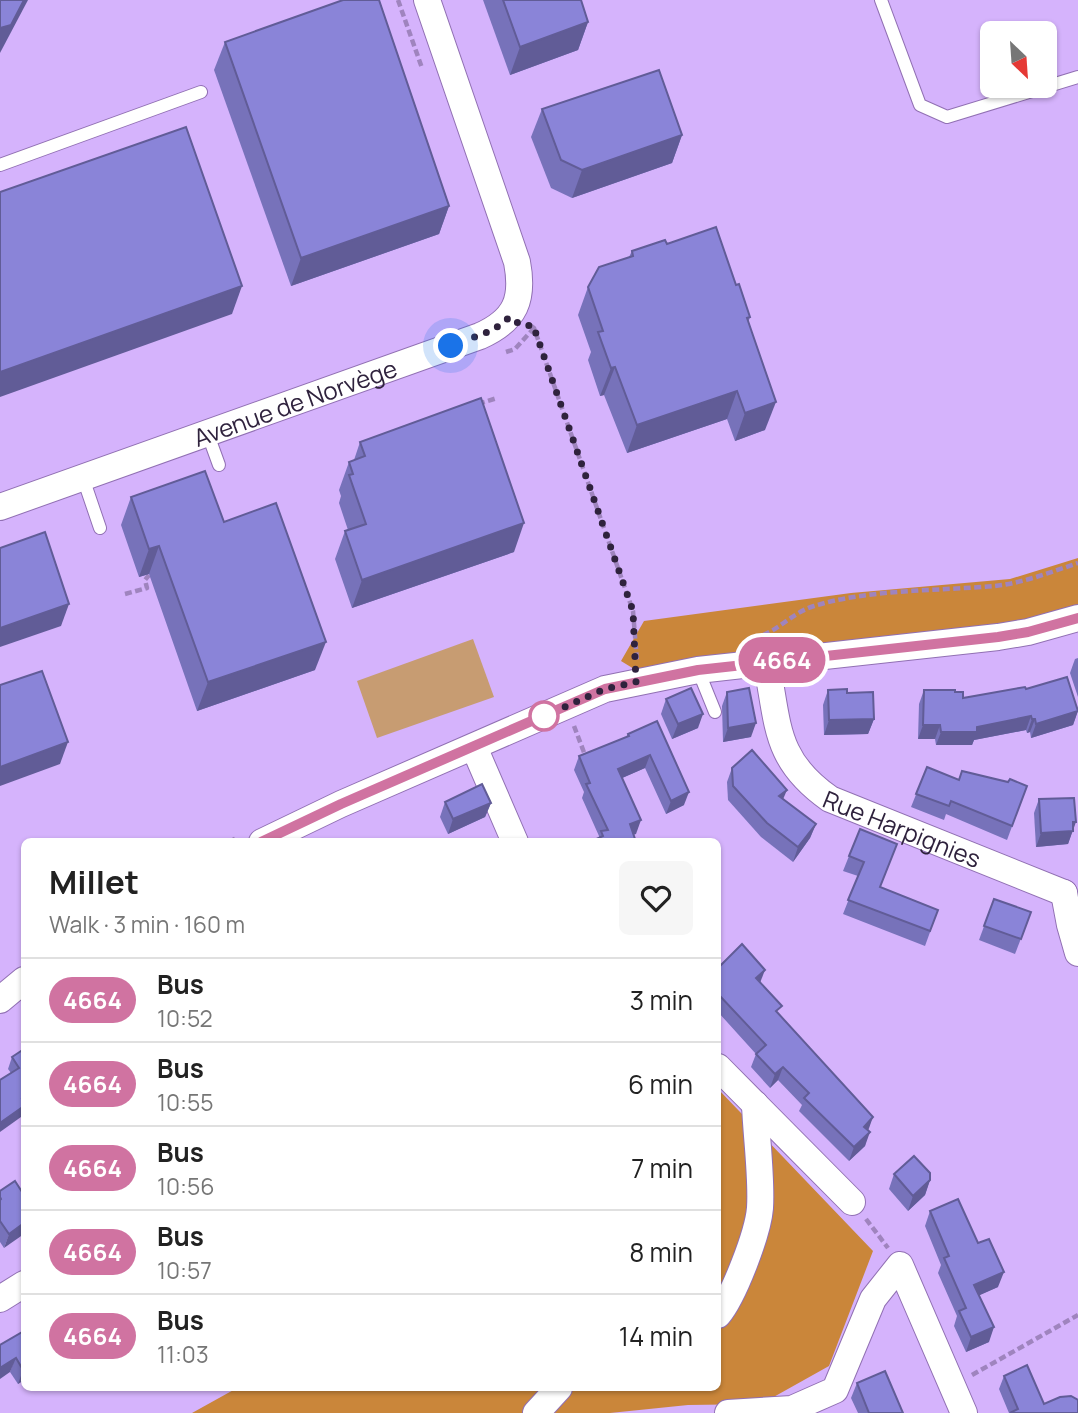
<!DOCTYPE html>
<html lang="en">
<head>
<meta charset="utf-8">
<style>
	body { margin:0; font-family:Manrope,sans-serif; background:#f6f6f6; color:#222; height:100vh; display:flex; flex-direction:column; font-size:26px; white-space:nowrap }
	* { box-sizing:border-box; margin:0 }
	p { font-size:23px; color:#767676 }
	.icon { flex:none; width:38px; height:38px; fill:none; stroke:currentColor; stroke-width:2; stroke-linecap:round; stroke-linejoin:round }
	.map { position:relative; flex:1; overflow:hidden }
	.sheet { position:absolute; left:21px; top:838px; width:700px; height:553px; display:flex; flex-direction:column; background:#fff; border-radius:10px; box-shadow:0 2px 5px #0004 }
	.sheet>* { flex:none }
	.badge { padding:0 14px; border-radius:23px; font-size:24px; line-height:46px }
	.needle { width:46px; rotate:155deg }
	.fabs { position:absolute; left:980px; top:21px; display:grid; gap:14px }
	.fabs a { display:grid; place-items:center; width:77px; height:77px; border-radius:10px; background:#fff; box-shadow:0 2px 5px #0004; font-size:35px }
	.you { position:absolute; width:35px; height:35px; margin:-18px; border:5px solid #fff; border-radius:50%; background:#1a73e8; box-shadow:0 0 0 10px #1a73e833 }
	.map>.badge { position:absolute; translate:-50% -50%; box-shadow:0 0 0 4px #fff }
	.round { display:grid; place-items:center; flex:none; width:74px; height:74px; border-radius:10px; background:#f6f6f6 }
	.head { display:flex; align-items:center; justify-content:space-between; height:119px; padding:0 28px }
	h1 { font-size:33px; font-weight:700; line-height:52px }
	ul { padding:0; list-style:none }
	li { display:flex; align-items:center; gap:21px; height:84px; padding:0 28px; border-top:2px solid #e0e0e0 }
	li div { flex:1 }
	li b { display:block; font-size:26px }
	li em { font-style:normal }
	li .badge { min-width:77px; font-weight:700; text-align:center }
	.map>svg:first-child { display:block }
	.green { fill:#c79c72 }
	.forest { fill:#ca863a }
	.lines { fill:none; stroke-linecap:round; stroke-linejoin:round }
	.service-casing { stroke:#9170b3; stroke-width:14 }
	.minor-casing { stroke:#9170b3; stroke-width:28 }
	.path { stroke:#9f84be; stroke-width:4.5; stroke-dasharray:7 3.5; stroke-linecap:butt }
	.service { stroke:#fff; stroke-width:12 }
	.minor { stroke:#fff; stroke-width:26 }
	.wall { fill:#7772ba }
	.shaded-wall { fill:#615c97 }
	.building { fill:#8a84d8; stroke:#615c97; stroke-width:2 }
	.line-casing { stroke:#fff; stroke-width:16 }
	.line { stroke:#d073a1; stroke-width:10 }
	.walk { stroke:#2f223d; stroke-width:7; stroke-dasharray:0 12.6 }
	.stop-dot { fill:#fff; stroke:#d073a1; stroke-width:3.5 }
	.labels { text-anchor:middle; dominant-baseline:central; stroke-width:5; stroke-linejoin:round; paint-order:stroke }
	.street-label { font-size:24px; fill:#2f223d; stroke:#ecdffc }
</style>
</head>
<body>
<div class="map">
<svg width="1078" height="1413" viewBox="0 0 1078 1413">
	<rect width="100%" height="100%" fill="#d5b3fc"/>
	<polygon class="green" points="473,639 494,697 377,738 357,681"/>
	<g class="forest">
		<polygon points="1078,558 1078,610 1053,619 639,672 621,661 644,621 851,593 1010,579"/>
		<polygon points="718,1089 873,1251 829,1366 761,1404 688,1405 610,1413 192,1413 237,1388 718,1388"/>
	</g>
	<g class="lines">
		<g class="service-casing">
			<g id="service">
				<polyline points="881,0 920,105 947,117 1078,77"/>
				<polyline points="0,165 201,92"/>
				<polyline points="207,432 219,465"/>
				<polyline points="83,478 100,528"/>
				<polyline points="698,670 715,712"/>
			</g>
		</g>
		<g class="minor-casing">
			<g id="minor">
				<path id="s1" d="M0 507 480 336C516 320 524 299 517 262L427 0"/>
				<path id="s2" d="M766 661C779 724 773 759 830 799L1064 893"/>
				<polyline points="474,747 515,842"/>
				<polyline points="262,842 341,804 605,689 698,670 998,637 1028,632 1078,618"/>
				<polyline points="1064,893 1070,925 1078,953"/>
				<polyline points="0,1000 24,980"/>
				<polyline points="718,1067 852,1202"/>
				<polyline points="0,1299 24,1284"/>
				<path d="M718 1315C734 1296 758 1233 760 1208 762 1177 756 1135 755 1104"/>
				<polyline points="536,1413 559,1388"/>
				<polyline points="728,1413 792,1409 835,1390 873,1299 900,1265 964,1413"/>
			</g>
		</g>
		<g class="path">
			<polyline points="398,0 422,68"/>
			<polyline points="530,325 534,328 633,611 637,661"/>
			<polyline points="506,352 515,349 534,328"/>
			<polyline points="478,404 497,398"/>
			<polyline points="125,594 147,588 145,580 149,575"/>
			<path d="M763 635C781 628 794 612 814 606 869 589 937 591 995 586 1023 583 1051 572 1078 563"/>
			<polyline points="574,726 585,755"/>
			<polyline points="229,842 238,837"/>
			<polyline points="866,1219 888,1248"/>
			<polyline points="972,1375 1078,1315"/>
		</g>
		<use href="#service" class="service"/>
		<use href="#minor" class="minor"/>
	</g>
	<g class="wall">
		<polygon points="483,0 581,0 588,22 578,50 510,75"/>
		<polygon points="225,42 449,206 439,234 291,286 214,70"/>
		<polygon points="542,109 682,135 672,163 572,198 551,188 531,137"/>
		<polygon points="667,244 736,285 750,317 748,323 765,430 735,441 727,419 627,453 604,395 600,396 588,360 591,352 578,315 588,287 629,257 632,251"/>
		<polygon points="360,442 514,552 352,608 335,559 345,531 348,530 339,503 341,496 339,490 349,462 354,460"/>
		<polygon points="131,497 224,522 315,670 197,711 149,574 139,577 121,525"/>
		<polygon points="1078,658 1078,697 1070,673 1075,659"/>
		<polygon points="1026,689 1078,710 1073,725 1031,738 1030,732 1027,733 1026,730 974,740 972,745 936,745 935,739 918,739 919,704 924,690 955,692 963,698"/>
		<polygon points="828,690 847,693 874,719 868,734 824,735 823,705"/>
		<polygon points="727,692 751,737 723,742 722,706"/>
		<polygon points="666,699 698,728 672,739 661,714"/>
		<polygon points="657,721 684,805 666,814 645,768 622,778 636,834 599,838 599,836 582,798 584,792 574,770 579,756 626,737 628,734"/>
		<polygon points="927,767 959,780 1027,786 1007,840 946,814 944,820 911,807"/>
		<polygon points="732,768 783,799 816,824 810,838 793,862 761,837 728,800 727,782"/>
		<polygon points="1039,799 1073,829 1068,844 1036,847 1034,813"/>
		<polygon points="445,802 491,803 485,817 448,834 440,817"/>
		<polygon points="897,844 880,887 938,910 925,946 843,914 858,876 843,871 849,856"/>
		<polygon points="994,899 1031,912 1015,954 979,940"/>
		<polygon points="718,965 760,983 779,1015 868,1131 865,1146 849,1161 799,1111 802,1105 778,1080 770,1088 751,1067 756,1054 718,1012"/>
		<polygon points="24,1049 21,1117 11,1073 8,1069 12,1057"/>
		<polygon points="894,1174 930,1180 925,1195 908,1211 889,1189"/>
		<polygon points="0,1191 24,1195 4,1248 0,1242"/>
		<polygon points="930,1211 998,1287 979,1295 989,1342 966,1352 954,1326 957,1316 938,1273 941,1265 925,1226"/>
		<polygon points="24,1331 24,1380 18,1384 10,1372"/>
		<polygon points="1004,1376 1044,1404 1078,1413 1009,1413 999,1389"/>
		<polygon points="857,1383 903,1413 858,1413 851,1398"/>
	</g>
	<g class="shaded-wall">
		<polygon points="24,0 28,0 0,53 0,28"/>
		<polygon points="588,22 578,50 510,75 520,47"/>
		<polygon points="682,135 672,163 572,198 582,170"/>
		<polygon points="449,206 439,234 291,286 301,258"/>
		<polygon points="242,286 232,314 0,397 0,372"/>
		<polygon points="615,367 604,395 600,396 611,368"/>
		<polygon points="737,391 727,419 627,453 637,425"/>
		<polygon points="776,402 765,430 735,441 745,413"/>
		<polygon points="524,523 514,552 352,608 362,580"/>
		<polygon points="159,546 149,574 139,577 149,549"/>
		<polygon points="69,604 61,626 0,647 0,628"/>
		<polygon points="326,642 315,670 197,711 208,682"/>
		<polygon points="1078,711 1073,725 1031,738 1036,724"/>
		<polygon points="703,714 698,728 672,739 678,724"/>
		<polygon points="1031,716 1026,730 974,740 972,745 936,745 941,732 977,727"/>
		<polygon points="874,719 868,734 824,735 829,720"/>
		<polygon points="1032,719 1035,719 1030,732 1027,733"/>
		<polygon points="756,723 751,737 723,742 728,728"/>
		<polygon points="923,725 940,725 935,739 918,739"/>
		<polygon points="68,742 60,764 0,786 0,767"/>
		<polygon points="650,755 645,768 613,782 618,769"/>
		<polygon points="787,790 781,804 779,796"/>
		<polygon points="689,792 684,805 666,814 671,801"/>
		<polygon points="491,803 485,817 448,834 453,819"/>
		<polygon points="641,820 636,834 625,837 630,824"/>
		<polygon points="1073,822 1076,822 1068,844 1036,847 1041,833"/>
		<polygon points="816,824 810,838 793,862 798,847"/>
		<polygon points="765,970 760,983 756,978"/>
		<polygon points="783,1067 778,1080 770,1088 775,1074"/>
		<polygon points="24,1098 24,1108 21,1117 0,1132 0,1123"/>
		<polygon points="873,1117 868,1131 864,1127"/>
		<polygon points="870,1132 865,1146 849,1161 854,1147"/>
		<polygon points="930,1180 925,1195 908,1211 913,1196"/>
		<polygon points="24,1223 24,1234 4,1248 9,1234"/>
		<polygon points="1004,1272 998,1287 969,1300 974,1285"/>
		<polygon points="994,1327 989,1342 966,1352 971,1337"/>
		<polygon points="16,1358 10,1372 0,1379 0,1368"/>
		<polygon points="24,1369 24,1380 18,1384 23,1370"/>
	</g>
	<g class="building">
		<polygon points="0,0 24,0 11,25 0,28"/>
		<polygon points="343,0 379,0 449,206 301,258 225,42"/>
		<polygon points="503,0 581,0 588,22 520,47"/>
		<polygon points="659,70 682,135 582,170 561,160 542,109"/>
		<polygon points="186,127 242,286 0,372 0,192"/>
		<polygon points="716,227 736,285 739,284 750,317 747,318 776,402 745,413 737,391 637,425 615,367 611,368 598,332 603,331 588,287 599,267 633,256 632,251 665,240 667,244"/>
		<polygon points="481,398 524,523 362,580 345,531 366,524 349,475 353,474 349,462 365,456 360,442"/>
		<polygon points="205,471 224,522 276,503 326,642 208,682 159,546 149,549 131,497"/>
		<polygon points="45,532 69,604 0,628 0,548"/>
		<polygon points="42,671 68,742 0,767 0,685"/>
		<polygon points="1067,677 1078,711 1036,724 1035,719 1032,719 1031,716 977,727 977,732 941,732 940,725 923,725 924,690 955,690 955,692 963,692 963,698 1025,687 1026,689"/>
		<polygon points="691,688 703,714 678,724 666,699"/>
		<polygon points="749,688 756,723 728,728 727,692"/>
		<polygon points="847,689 847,693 873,692 874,719 829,720 828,690"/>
		<polygon points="657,721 689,792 671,801 650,755 618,769 641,820 630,824 636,842 590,842 603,836 601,831 608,830 586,784 590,783 579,756 629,736 628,734"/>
		<polygon points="752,750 787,790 779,796 816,824 798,847 767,823 733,786 732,768"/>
		<polygon points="927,767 959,780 962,771 1008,782 1010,779 1027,786 1012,826 951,801 949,806 916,794"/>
		<polygon points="482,784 491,803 453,819 445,802"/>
		<polygon points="1074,798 1076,822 1073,822 1073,831 1041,833 1039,799"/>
		<polygon points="860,829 897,844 880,887 938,910 930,931 848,900 864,862 849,856"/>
		<polygon points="994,899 1031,912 1021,939 984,926"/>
		<polygon points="742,944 765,970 756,978 782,1006 776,1011 873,1117 864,1127 870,1132 854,1147 804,1098 809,1093 783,1067 775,1074 756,1054 766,1045 719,995 718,996 718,965 719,967"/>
		<polygon points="24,1049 24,1098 22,1099 24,1103 24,1106 0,1123 0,1080 19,1068 12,1057"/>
		<polygon points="914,1156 930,1173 930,1180 913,1196 894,1174"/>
		<polygon points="15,1181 24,1195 24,1223 9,1234 0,1221 0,1200 1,1199 0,1197 0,1191"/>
		<polygon points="958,1199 978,1243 989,1239 1004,1272 974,1285 994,1327 971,1337 959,1311 966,1308 944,1258 949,1256 930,1211"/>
		<polygon points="24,1331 24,1369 23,1370 16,1358 0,1368 0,1345"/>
		<polygon points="1027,1365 1044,1404 1060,1397 1071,1396 1078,1400 1078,1413 1010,1413 1018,1409 1004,1376"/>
		<polygon points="885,1371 903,1413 869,1413 857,1383"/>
	</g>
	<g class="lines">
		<g class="line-casing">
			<polyline id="line" points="261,842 341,804 605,689 698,670 998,637 1028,632 1078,618"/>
		</g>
		<use href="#line" class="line"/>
		<polyline class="walk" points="451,346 493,330 510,317 522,326 533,325 633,611 636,682 605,689 544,716"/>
	</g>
	<circle class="stop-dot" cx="544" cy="716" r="14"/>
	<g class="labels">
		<g class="street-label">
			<text stroke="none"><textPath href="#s1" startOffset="313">Avenue de Norvège</textPath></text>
			<text stroke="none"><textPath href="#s2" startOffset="236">Rue Harpignies</textPath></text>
		</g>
	</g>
</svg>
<div class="fabs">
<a><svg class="needle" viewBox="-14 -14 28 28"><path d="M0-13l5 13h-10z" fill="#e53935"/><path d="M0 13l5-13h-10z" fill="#767676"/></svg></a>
</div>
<div class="you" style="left:451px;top:346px"></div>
<b class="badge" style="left:782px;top:660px;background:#d073a1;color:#fff">4664</b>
<section class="sheet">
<div class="head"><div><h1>Millet</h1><p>Walk · 3 min · 160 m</p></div><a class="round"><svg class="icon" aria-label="heart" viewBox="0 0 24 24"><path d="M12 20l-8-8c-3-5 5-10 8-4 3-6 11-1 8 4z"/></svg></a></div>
<ul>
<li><span class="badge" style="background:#d073a1;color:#fff">4664</span><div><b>Bus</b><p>10:52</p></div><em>3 min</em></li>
<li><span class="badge" style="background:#d073a1;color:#fff">4664</span><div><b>Bus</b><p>10:55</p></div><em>6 min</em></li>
<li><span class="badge" style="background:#d073a1;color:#fff">4664</span><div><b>Bus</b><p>10:56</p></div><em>7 min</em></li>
<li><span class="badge" style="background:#d073a1;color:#fff">4664</span><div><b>Bus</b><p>10:57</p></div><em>8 min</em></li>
<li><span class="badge" style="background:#d073a1;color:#fff">4664</span><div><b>Bus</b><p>11:03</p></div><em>14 min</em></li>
</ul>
</section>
</div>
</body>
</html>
